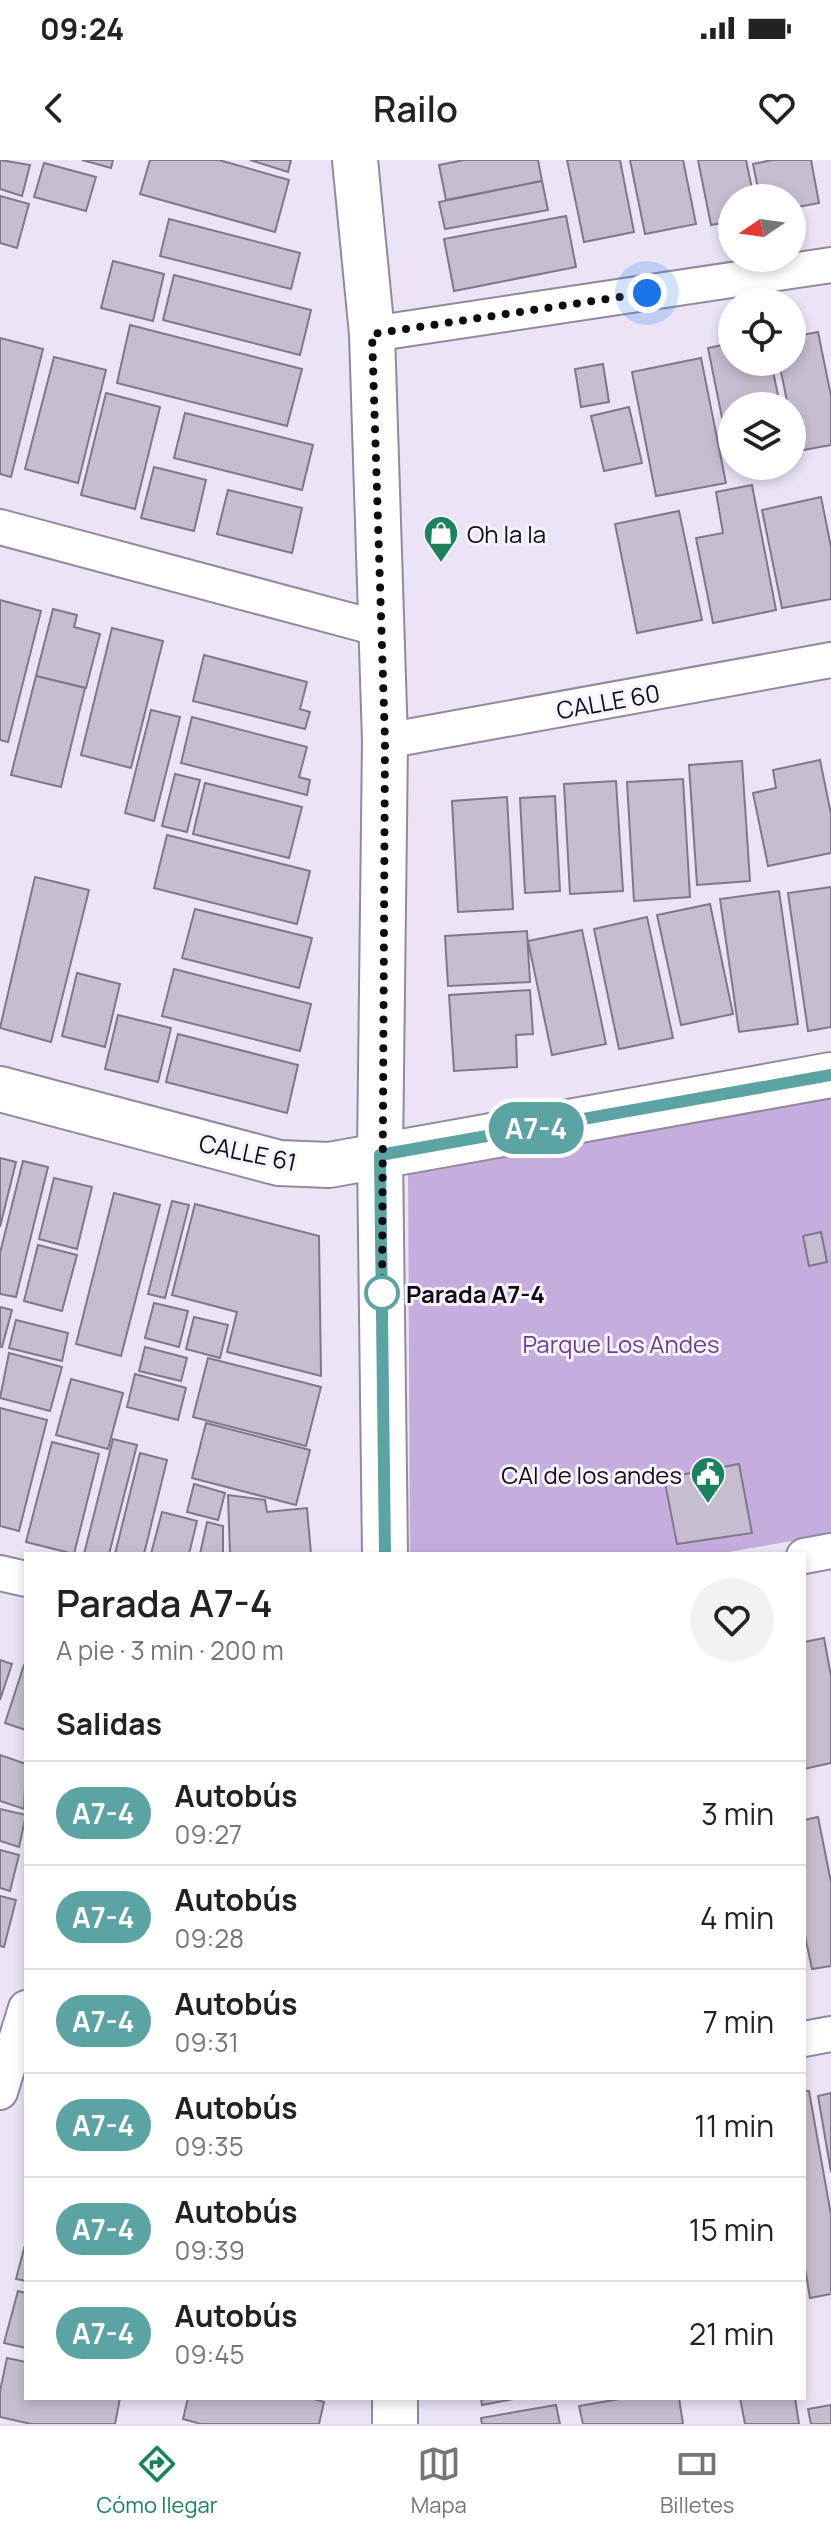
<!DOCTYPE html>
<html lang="es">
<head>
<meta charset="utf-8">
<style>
	body { margin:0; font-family:Manrope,sans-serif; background:#f2f2f2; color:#222; height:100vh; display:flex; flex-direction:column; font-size:30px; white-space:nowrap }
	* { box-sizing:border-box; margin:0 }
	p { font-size:26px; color:#767676 }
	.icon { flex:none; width:44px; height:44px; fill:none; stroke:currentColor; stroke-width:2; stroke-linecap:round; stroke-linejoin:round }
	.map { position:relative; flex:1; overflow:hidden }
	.side { position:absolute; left:24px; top:1392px; width:782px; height:848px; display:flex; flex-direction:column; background:#fff; border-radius:0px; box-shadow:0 4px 12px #0003 }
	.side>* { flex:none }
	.badge { padding:0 16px; border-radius:26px; font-size:28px; line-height:52px }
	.needle { width:52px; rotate:257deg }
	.fabs { position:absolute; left:718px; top:24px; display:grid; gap:16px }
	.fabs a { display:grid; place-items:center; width:88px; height:88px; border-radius:50%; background:#fff; box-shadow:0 4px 12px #0003; font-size:40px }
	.you { position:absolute; width:40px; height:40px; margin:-20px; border:6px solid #fff; border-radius:50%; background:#1a73e8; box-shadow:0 0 0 12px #1a73e833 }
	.map>.badge { position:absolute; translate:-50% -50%; box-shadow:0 0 0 4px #fff }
	h2 { padding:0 32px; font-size:30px; line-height:72px }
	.round { display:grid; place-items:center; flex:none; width:84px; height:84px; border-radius:42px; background:#f2f2f2 }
	.head { display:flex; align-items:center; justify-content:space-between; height:136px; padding:0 32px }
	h1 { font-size:38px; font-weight:600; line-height:60px }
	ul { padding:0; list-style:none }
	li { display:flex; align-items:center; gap:24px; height:104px; padding:0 32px; border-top:2px solid #e0e0e0 }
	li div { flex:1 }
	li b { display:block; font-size:30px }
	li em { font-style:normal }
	li .badge { min-width:88px; font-weight:700; text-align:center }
	.status { display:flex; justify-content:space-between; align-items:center; height:56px; padding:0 40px; background:#fff; direction:ltr }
	.status svg { height:22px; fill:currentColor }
	header { display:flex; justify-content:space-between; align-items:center; height:104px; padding:0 32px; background:#fff; font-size:36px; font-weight:600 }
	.dock { display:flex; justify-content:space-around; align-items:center; height:112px; border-top:2px solid #e0e0e0; background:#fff; font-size:22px; color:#767676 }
	.dock a { display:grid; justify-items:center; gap:4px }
	.dock .active { color:#1a825d }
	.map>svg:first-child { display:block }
	.green { fill:#c5adde }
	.building { fill:#c6bdd0; stroke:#807789; stroke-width:2 }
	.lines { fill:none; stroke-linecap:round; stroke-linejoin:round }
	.street-casing { stroke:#92899b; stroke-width:38 }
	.secondary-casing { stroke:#92899b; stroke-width:48 }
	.street { stroke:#fff; stroke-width:34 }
	.secondary { stroke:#fff; stroke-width:44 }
	.line-casing { stroke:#fff; stroke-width:18 }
	.line { stroke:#5ba4a3; stroke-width:12 }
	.walk { stroke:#0e0b12; stroke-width:8; stroke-dasharray:0 14.4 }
	.stop-dot { fill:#fff; stroke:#5ba4a3; stroke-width:4 }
	.labels { text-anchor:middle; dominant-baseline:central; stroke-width:6; stroke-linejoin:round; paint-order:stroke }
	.poi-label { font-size:24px; fill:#0e0b12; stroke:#f7f2fe; text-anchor:start }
	.street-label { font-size:24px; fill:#0e0b12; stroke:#f7f2fe }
	.stop-label { font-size:24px; font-weight:bold; fill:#0e0b12; stroke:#f7f2fe; text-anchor:start }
	.park-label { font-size:24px; fill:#683f8b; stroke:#f7f2fe }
</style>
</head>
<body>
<div class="status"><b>09:24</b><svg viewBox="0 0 49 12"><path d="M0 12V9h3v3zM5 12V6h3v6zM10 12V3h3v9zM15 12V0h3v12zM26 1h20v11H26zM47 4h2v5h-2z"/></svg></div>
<header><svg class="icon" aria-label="back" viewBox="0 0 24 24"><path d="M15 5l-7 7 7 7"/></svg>Railo<svg class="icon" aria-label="heart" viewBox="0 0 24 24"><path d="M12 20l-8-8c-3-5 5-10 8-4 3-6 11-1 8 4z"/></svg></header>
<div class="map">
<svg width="831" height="2264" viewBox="0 0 831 2264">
	<rect width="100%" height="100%" fill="#ece3f7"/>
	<polygon class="green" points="831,930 831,1374 718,1394 410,1394 408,1007"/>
	<g class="building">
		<polygon points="0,0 30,5 22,36 0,29"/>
		<polygon points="82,0 113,0 111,8"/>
		<polygon points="150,0 219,0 289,20 275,72 140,34"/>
		<polygon points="250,0 291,0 288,12"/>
		<polygon points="464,0 538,0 542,21 446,40 439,5"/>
		<polygon points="567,0 620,0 634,72 584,82"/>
		<polygon points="630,0 683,0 696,64 645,74"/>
		<polygon points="698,0 746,0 754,38 732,38 732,61 711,65"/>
		<polygon points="772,0 811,0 819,43 792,48 792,38 760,38 753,4"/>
		<polygon points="44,3 96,17 86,51 34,37"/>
		<polygon points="542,21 548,50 445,69 439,42"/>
		<polygon points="0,36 29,44 17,88 0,83"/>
		<polygon points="566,56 576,107 454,131 444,79"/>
		<polygon points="169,59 300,93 291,129 160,96"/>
		<polygon points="113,101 164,114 153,161 101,148"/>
		<polygon points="174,115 311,150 300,195 163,160"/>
		<polygon points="130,165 302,209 287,266 117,223"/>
		<polygon points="818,172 831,236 831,285 798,291 792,246 788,246 779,202 792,202 792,177"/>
		<polygon points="0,178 43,189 11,317 0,314"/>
		<polygon points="732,183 732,202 771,202 778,235 768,237 770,246 732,246 730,298 708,188"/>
		<polygon points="54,197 106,210 78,323 25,309"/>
		<polygon points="701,198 726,323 656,336 632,212"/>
		<polygon points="603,204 609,242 581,247 575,209"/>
		<polygon points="106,233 160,247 135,349 81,335"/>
		<polygon points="629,247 642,303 604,311 591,256"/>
		<polygon points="185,253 313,285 302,330 174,298"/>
		<polygon points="154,307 206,320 194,371 141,358"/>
		<polygon points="752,325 776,450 713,463 696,378 723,373 716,332"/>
		<polygon points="228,330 302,348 292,393 217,374"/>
		<polygon points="821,337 831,387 831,439 782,448 762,350"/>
		<polygon points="679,351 702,460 637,473 615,364"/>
		<polygon points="0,440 41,451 8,582 0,580"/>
		<polygon points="53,449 77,455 74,467 100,474 86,528 36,516"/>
		<polygon points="112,468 163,481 131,608 81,595"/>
		<polygon points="204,495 307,522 300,549 310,552 305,569 193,541"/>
		<polygon points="36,516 85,528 61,627 11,615"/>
		<polygon points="151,550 180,557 154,661 125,653"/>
		<polygon points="192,557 307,587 299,617 310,620 307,635 181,603"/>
		<polygon points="820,600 831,654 831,693 768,706 753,633 776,628 773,610"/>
		<polygon points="742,601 750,721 697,725 689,605"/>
		<polygon points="175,614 200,620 187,672 162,666"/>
		<polygon points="683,619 690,737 634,741 627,622"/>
		<polygon points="616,621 623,731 570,734 564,624"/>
		<polygon points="205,623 302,647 289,698 193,674"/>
		<polygon points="555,636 560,731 525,733 520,638"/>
		<polygon points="507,637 513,749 458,752 452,641"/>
		<polygon points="167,675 310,711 297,764 154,728"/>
		<polygon points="35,717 89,730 51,882 0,868"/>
		<polygon points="831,727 831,867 808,871 788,733"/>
		<polygon points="779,731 798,864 739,872 720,739"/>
		<polygon points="710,744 733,854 681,865 657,755"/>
		<polygon points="195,749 312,778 299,828 182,798"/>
		<polygon points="647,757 673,878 619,889 594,769"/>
		<polygon points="582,770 606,884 552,895 528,781"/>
		<polygon points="527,771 530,822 448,826 445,776"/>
		<polygon points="174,809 311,844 300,891 162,856"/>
		<polygon points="77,813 120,824 105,887 62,876"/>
		<polygon points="530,830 533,874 516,875 517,907 454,911 449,835"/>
		<polygon points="118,855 171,868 158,922 105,909"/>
		<polygon points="178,874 298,905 287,953 166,922"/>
		<polygon points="0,998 16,1002 0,1067"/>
		<polygon points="23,1001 48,1007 16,1137 0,1134 0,1093"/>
		<polygon points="54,1018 92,1027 77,1089 39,1079"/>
		<polygon points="114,1033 160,1045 121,1196 76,1184"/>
		<polygon points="172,1041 189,1045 165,1138 148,1134"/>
		<polygon points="195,1044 319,1076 321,1216 227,1192 237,1152 172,1135"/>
		<polygon points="821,1072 827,1102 809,1106 803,1076"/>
		<polygon points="38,1085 77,1095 62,1151 24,1141"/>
		<polygon points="154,1143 188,1151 179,1187 145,1178"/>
		<polygon points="0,1147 12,1150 2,1187 0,1187"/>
		<polygon points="194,1157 228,1165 220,1198 186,1189"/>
		<polygon points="16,1160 68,1173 62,1201 9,1188"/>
		<polygon points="145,1187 187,1198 181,1221 139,1211"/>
		<polygon points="9,1193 62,1207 50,1251 0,1238"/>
		<polygon points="208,1198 321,1227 306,1286 193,1257"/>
		<polygon points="135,1214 186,1228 178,1260 127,1247"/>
		<polygon points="71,1219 123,1233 108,1289 56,1275"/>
		<polygon points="0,1248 47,1260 19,1371 0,1366"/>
		<polygon points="206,1263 310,1290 296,1345 192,1318"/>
		<polygon points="113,1279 137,1285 109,1394 84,1394"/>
		<polygon points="52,1282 99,1294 74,1394 26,1382"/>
		<polygon points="140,1293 167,1300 144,1394 115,1394"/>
		<polygon points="739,1304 752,1373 677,1384 664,1318"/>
		<polygon points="194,1324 225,1333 218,1360 187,1352"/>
		<polygon points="228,1335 265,1340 267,1352 307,1348 311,1394 230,1394"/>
		<polygon points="162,1352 197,1361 189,1394 151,1394"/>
		<polygon points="207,1362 223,1366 223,1394 200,1394"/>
		<polygon points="824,1478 831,1516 831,1603 804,1609 804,1482"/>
		<polygon points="0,1500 12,1504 0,1540"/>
		<polygon points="24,1505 26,1505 26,1570 5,1563"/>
		<polygon points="0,1595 26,1604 24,1649 0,1641"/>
		<polygon points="0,1649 26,1655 19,1687 0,1681"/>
		<polygon points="818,1657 831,1722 831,1806 812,1809 804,1771 804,1660"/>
		<polygon points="0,1690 19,1695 10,1731 0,1728"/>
		<polygon points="0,1736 16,1740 4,1787 0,1786"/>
		<polygon points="804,1931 809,1931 831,2055 831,2134 810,2138 804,2102"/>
		<polygon points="831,1933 831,2012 818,1936"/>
		<polygon points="26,2081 26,2121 16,2119"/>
		<polygon points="18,2131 26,2133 26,2188 4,2183"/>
		<polygon points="7,2198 26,2202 26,2238 120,2238 115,2264 31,2264 0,2257 0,2231"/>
		<polygon points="188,2238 310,2238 324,2242 319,2264 201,2264 183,2259"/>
		<polygon points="481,2238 519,2238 482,2245"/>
		<polygon points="625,2238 679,2238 683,2264 583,2264 579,2246"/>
		<polygon points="740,2238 795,2238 799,2264 745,2264"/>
		<polygon points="556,2245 560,2264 482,2264 481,2258"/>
		<polygon points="831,2245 831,2264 811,2264 808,2249"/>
	</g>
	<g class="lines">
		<g class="street-casing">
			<g id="street">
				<polyline points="372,174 831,105"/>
				<polyline points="0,367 381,469"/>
				<polyline points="385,581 831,500"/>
				<polyline points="804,1396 831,1391"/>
				<polyline points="0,1413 26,1419"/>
				<polyline points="804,1879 831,1874"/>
				<polyline points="0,1932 26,1848"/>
			</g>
		</g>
		<g class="secondary-casing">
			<g id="secondary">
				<polyline points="355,0 372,174 385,581 380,995 385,1394"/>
				<polyline points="0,929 279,1003 329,1005 831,915"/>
				<polyline points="395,2238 395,2264"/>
			</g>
		</g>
		<use href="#street" class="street"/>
		<use href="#secondary" class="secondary"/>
	</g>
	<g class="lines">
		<g class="line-casing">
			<polyline id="line" points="385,1394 380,995 831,915"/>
		</g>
		<use href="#line" class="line"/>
		<polyline class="walk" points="382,1133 385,581 372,174 647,133"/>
	</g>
	<defs>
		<g id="shop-pin" transform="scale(1.8)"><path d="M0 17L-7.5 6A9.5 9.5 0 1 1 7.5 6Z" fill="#1a825d" stroke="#f7f2fe"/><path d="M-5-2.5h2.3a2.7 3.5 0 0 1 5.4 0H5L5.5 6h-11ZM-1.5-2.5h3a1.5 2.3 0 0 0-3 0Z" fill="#fff"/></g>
		<g id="civic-pin" transform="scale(1.8)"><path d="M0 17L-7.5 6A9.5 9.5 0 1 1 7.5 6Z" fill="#1a825d" stroke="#f7f2fe"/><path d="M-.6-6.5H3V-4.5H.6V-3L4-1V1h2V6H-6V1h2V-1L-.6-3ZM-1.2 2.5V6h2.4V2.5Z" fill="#fff"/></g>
	</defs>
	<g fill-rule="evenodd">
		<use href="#shop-pin" x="441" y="373"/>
		<use href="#civic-pin" x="708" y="1314"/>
	</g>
	<circle class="stop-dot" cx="382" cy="1133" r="16"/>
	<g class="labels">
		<g class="poi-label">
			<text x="467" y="373">Oh la la</text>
			<text x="682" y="1314" text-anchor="end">CAI de los andes</text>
		</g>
		<g class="street-label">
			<text transform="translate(608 541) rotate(-10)">CALLE 60</text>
			<text transform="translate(248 992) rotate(12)">CALLE 61</text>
		</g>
		<g class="stop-label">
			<text x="406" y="1133">Parada A7-4</text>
		</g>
		<g class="park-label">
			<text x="621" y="1183">Parque Los Andes</text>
		</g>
	</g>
</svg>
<div class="fabs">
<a><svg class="needle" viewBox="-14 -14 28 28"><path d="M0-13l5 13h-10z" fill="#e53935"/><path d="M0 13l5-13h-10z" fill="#767676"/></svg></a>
<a><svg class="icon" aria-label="locate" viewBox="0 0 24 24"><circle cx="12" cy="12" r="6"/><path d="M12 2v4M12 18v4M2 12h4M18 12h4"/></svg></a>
<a><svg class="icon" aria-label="layers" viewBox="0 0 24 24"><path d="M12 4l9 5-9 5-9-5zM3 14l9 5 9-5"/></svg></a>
</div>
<div class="you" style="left:647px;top:133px"></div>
<b class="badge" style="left:536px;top:968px;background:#5ba4a3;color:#fff">A7-4</b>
<section class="side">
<div class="head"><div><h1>Parada A7-4</h1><p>A pie · 3 min · 200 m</p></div><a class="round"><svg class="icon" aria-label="heart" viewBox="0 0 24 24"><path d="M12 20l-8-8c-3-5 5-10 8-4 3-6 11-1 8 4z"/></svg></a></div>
<h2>Salidas</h2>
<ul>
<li><span class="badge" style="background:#5ba4a3;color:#fff">A7-4</span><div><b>Autobús</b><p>09:27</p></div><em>3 min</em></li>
<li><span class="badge" style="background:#5ba4a3;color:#fff">A7-4</span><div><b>Autobús</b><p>09:28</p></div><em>4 min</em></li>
<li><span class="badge" style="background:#5ba4a3;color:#fff">A7-4</span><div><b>Autobús</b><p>09:31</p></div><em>7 min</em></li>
<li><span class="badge" style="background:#5ba4a3;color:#fff">A7-4</span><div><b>Autobús</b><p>09:35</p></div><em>11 min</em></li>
<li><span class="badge" style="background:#5ba4a3;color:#fff">A7-4</span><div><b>Autobús</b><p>09:39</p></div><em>15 min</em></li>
<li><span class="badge" style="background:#5ba4a3;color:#fff">A7-4</span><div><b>Autobús</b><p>09:45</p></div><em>21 min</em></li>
</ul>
</section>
</div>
<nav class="dock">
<a class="active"><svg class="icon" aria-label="directions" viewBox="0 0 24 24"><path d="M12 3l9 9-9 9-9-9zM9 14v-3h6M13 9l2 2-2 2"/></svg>Cómo llegar</a>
<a><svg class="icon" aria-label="map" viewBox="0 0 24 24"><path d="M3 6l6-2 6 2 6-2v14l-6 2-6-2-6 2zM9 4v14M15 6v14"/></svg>Mapa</a>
<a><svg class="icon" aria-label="tickets" viewBox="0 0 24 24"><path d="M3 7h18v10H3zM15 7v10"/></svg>Billetes</a>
</nav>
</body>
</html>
